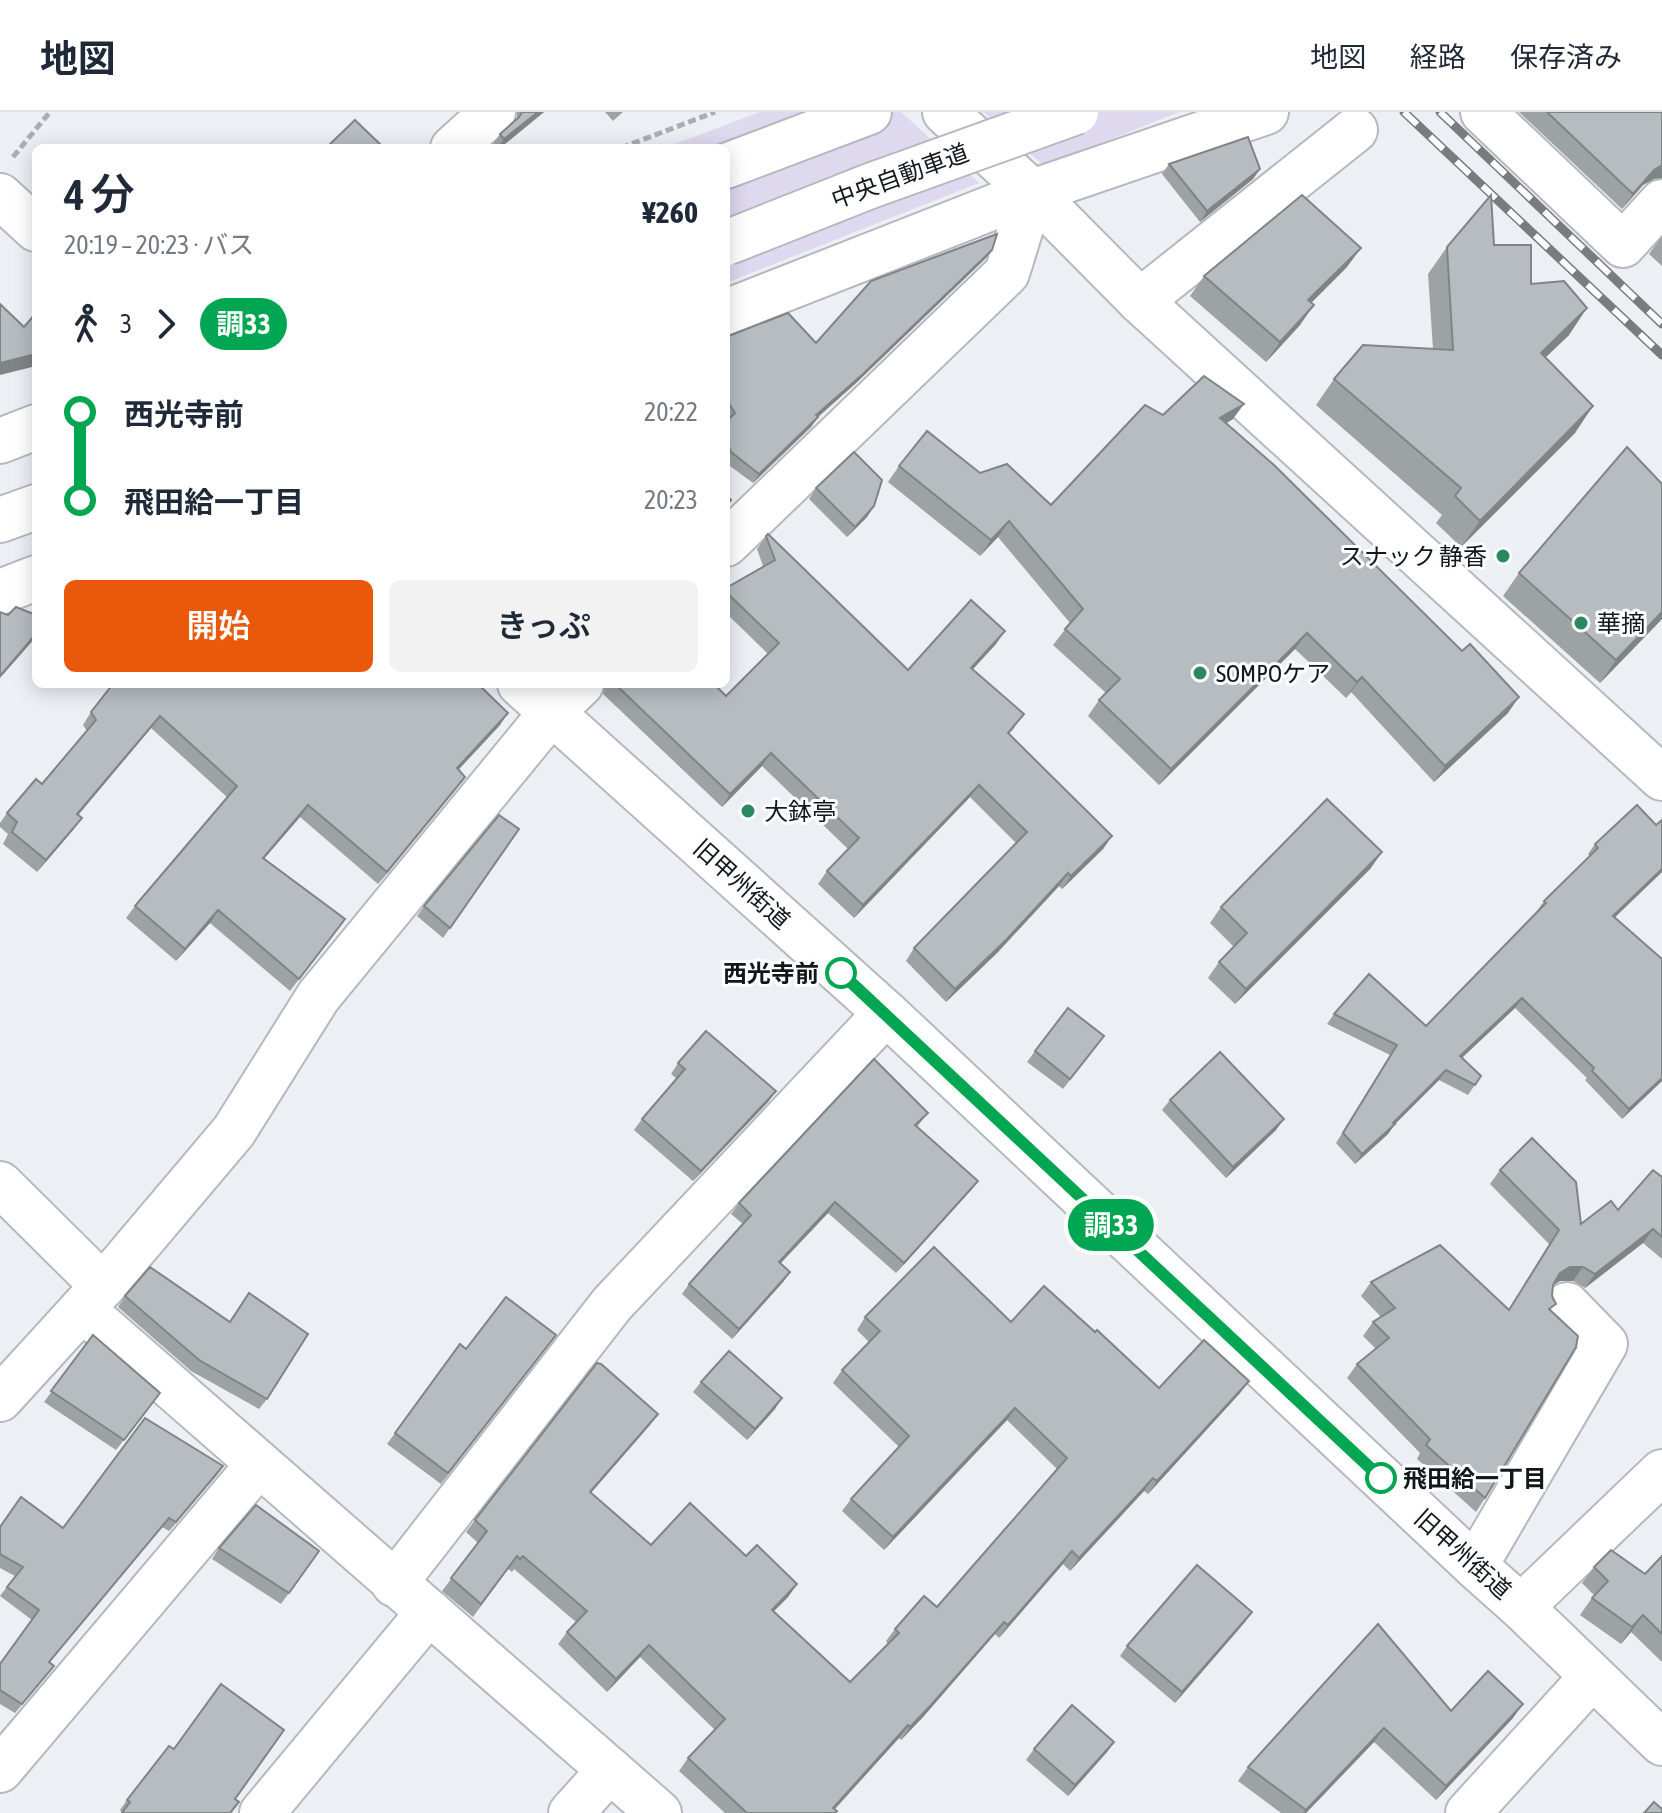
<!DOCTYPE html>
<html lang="ja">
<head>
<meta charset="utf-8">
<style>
	body { margin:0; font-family:"Asap Condensed","Noto Sans JP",sans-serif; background:#f2f2f3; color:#1f2937; height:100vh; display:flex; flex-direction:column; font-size:30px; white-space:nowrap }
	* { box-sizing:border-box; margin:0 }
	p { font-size:26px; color:#747a83 }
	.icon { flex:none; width:44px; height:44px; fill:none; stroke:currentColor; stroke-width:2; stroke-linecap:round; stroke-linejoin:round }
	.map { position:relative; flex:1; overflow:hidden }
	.sheet { position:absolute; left:32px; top:32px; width:698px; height:544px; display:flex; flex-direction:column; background:#fff; border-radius:12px; box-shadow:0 4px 20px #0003 }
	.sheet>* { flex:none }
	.badge { padding:0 16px; border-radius:26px; font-size:28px; line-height:52px }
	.map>.badge { position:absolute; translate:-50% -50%; box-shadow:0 0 0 4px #fff }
	.legs { display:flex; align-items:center; gap:12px; height:88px; padding:0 32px; font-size:26px }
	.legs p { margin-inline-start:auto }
	.headline { display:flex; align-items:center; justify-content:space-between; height:136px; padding:0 32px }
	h1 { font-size:44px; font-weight:600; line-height:60px }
	.primary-button { display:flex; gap:16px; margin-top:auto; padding:16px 32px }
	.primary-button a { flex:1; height:92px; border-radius:12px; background:#ea580c; color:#fff; font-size:32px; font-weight:600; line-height:92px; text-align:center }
	.primary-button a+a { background:#f2f2f3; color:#1f2937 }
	ul { padding:0 32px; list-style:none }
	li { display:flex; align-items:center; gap:28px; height:88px; font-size:30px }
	li i { display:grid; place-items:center; width:12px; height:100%; margin:0 10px; background:currentColor }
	li i::after { content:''; width:20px; height:20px; margin:-10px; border:6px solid; border-radius:50%; background:#fff }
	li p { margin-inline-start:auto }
	li:first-child i { background:linear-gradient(#0000 50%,currentColor 0) }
	li:last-child i { background:linear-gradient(currentColor 50%,#0000 0) }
	header { display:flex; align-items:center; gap:48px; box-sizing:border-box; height:112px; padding:0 40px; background:#fff; border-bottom:2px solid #e0e1e3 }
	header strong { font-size:38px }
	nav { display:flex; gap:44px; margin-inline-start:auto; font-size:28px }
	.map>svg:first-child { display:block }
	.green { fill:#ded9ef }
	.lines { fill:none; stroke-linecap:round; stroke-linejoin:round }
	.minor-casing { stroke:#b5b8be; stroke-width:48 }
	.major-casing { stroke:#b5b8be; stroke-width:48 }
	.highway-casing { stroke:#b5b8be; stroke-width:48 }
	.path { stroke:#aaaeb2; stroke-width:5; stroke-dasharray:8 4; stroke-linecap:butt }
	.minor { stroke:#fff; stroke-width:44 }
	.major { stroke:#fff; stroke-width:44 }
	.highway { stroke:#fff; stroke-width:44 }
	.rail-casing { stroke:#797c7f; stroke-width:9 }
	.rail { stroke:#fbfdff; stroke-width:6; stroke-dasharray:18; stroke-linecap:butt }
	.highway-bridge-casing { stroke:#b5b8be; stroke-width:48; stroke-linecap:butt }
	.highway-bridge { stroke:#fff; stroke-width:44 }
	.wall { fill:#9da2a5 }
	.shaded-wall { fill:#7f8486 }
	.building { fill:#b6bcc0; stroke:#7f8486; stroke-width:2 }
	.line-1-casing { stroke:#fff; stroke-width:18 }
	.line-1 { stroke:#00a651; stroke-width:12 }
	.poi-dot { fill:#2a875e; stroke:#fbfdff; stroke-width:3 }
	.stop-1-dot { fill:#fff; stroke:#00a651; stroke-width:4 }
	.labels { text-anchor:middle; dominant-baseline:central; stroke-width:6; stroke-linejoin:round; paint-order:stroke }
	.street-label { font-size:24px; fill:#151618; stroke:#fbfdff }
	.poi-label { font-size:24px; fill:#151618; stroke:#fbfdff; text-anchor:start }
	.stop-label { font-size:24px; font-weight:bold; fill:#151618; stroke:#fbfdff; text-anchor:end }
</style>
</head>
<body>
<header>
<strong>地図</strong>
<nav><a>地図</a><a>経路</a><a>保存済み</a></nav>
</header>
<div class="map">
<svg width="1662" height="1701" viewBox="0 0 1662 1701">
	<rect width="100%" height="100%" fill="#ecf0f5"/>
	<g class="green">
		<polygon points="760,0 901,0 979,71 726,171 726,36 664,36"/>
		<polygon points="984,0 1179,0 1044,54"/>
	</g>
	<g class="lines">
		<g class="minor-casing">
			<g id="minor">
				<polyline points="945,0 1032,80 1140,189 1662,666"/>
				<polyline points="1483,0 1623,133 1662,90"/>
				<polyline points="453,36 493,0"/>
				<polyline points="1140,189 1355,18"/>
				<polyline points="726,200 1032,80 1266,0"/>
				<polyline points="726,432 1007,161 1032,80"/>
				<polyline points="0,480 36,466"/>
				<polyline points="0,1072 103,1174"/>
				<polyline points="82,1197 659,1701"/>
				<polyline points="0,1287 103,1174 234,1019 318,885 551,601 581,572"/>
				<polyline points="1475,1454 1605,1232 1567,1193"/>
				<polyline points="394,1472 612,1192 886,901"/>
				<polyline points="1521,1495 1662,1360"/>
				<polyline points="0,1658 259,1352"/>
				<polyline points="262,1701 429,1500"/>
				<polyline points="571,1701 610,1658"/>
				<polyline points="1468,1701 1592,1565"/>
			</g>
		</g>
		<g class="major-casing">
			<g id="major">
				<polyline points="0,84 36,117"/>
				<polyline points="520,572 886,901 1475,1454 1521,1495 1662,1631"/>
			</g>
		</g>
		<g class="highway-casing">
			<g id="highway">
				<polyline points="726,54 869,0"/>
				<polyline points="0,329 36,315"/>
				<polyline points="0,408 36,395"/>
			</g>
		</g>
		<g class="path">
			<polyline points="621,36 715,0"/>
			<polyline points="13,45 50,0"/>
		</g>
		<use href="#minor" class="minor"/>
		<use href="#major" class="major"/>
		<use href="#highway" class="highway"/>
		<g class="rail-casing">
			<g id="rail">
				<polyline points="1404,0 1662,243"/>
				<polyline points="1440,0 1662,212"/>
			</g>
		</g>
		<use href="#rail" class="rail"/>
		<g class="highway-bridge-casing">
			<polyline id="highway-bridge" points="726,131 870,74 1076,0"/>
		</g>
		<use href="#highway-bridge" class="highway-bridge"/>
	</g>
	<g class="wall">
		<polygon points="517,0 544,0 500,36 491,36 500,22 517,7"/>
		<polygon points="605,0 623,0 613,9"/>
		<polygon points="1519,0 1662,0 1654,67 1643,73 1622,97"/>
		<polygon points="1169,52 1260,57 1253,67 1200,110 1162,62"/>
		<polygon points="1662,124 1662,154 1649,142"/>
		<polygon points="1494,133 1531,172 1569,223 1546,245 1575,321 1461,435 1436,411 1442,403 1316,293 1334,267 1433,237 1428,162 1447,135"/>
		<polygon points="992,138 985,147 856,271 818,305 811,315 753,371 726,351 726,310 727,309 726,307 726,225 816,231"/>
		<polygon points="1347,155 1311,191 1300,213 1266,250 1190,184 1204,164"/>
		<polygon points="1163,303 1233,307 1226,311 1508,601 1434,670 1351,580 1346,586 1295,537 1159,673 1088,604 1099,588 1106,581 1053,533 1070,511 998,425 980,444 888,370 899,354 980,361 1051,393"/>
		<polygon points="1662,372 1662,507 1600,571 1503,484 1519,461"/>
		<polygon points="816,376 874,394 867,405 847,425 809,387"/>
		<polygon points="766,424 908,558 996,532 972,558 1015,615 1009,622 1112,724 1103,737 1062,777 1059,774 997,841 946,890 906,849 914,836 1016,731 970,685 854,806 818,772 827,759 848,737 762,654 722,695 603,582 605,572 714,572 726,584 768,542 726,501 726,476 763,454 757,437"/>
		<polygon points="91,600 500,613 458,658 456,677 378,772 300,705 264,747 336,819 290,879 210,811 176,849 126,806 135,794 227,685 151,616 78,703 82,706 73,718 37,760 3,732 8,722 0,715 0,711 7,701 42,672 87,619 83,613"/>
		<polygon points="1662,708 1662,760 1614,805 1662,969 1622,1007 1585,968 1587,966 1515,896 1462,946 1481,964 1468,983 1439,968 1395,1012 1388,1022 1355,1052 1336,1031 1390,943 1327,912 1334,902 1426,914 1538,800 1537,799 1544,789 1590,744 1588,742 1595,732 1656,713"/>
		<polygon points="519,717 443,826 417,804 424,794"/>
		<polygon points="1371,756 1235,892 1208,866 1219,850 1234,835 1210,811 1221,795"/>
		<polygon points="1104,924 1063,977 1027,950 1035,939"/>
		<polygon points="678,951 776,979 768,990 693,1069 634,1018 642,1007 677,967 671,962"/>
		<polygon points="1170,988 1276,1018 1226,1066 1162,998"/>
		<polygon points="928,1001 917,1015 978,1069 970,1079 896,1161 828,1101 781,1151 790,1160 783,1170 732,1227 682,1182 689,1172 743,1112 731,1102 739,1091"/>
		<polygon points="1500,1058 1581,1112 1618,1098 1662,1065 1662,1147 1643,1131 1585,1176 1573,1169 1560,1169 1553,1173 1551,1199 1485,1386 1476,1400 1417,1347 1420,1341 1347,1266 1357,1252 1376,1237 1363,1224 1373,1210 1381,1205 1361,1184 1371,1170 1509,1198 1549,1132 1490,1072"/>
		<polygon points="125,1184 229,1210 267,1287 259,1297 191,1259 118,1195"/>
		<polygon points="865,1205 1011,1210 1095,1220 1159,1276 1249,1269 1240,1281 1148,1382 1144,1379 1070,1459 1063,1452 999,1526 995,1522 923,1605 901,1628 899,1626 835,1697 835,1701 725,1701 679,1659 688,1646 715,1618 640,1545 607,1580 558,1532 567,1520 576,1510 514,1457 512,1460 508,1457 473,1505 442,1479 478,1431 466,1420 475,1408 658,1302 649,1314 591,1381 651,1433 746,1444 797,1472 788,1485 774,1499 850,1570 888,1532 886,1529 895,1517 937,1495 1057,1357 1007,1308 884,1438 842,1399 851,1387 899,1335 833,1271 842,1258 869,1230 857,1218"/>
		<polygon points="93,1223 152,1292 116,1338 44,1290"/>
		<polygon points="460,1232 466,1237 548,1233 441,1372 387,1332"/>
		<polygon points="701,1270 775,1297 747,1328 693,1280"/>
		<polygon points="223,1354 169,1419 162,1415 49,1550 47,1563 15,1601 0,1592 0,1552 32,1508 0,1484 15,1464 0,1456 0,1415 63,1416"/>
		<polygon points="219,1436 319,1439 281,1492 212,1447"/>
		<polygon points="1662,1444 1662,1550 1631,1520 1621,1532 1580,1503 1594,1483 1582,1471 1594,1455 1645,1462"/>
		<polygon points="1245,1510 1175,1591 1120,1544 1127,1534"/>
		<polygon points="1378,1512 1451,1599 1513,1606 1436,1688 1374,1630 1306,1701 1281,1701 1238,1669 1248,1655"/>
		<polygon points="1114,1630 1107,1640 1068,1684 1026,1648 1034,1637"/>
		<polygon points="235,1687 239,1690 231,1701 122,1701 120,1698 127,1688"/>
	</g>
	<g class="shaded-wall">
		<polygon points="538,0 544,0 500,36 498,36 504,27"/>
		<polygon points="1662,53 1662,66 1654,67 1643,73 1622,97 1633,82 1654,58"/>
		<polygon points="1260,57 1253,67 1200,110 1207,99"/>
		<polygon points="1361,136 1347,155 1294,208 1308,188"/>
		<polygon points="992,138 985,147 856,271 809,313 816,303"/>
		<polygon points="1314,193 1300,213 1266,250 1280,230"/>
		<polygon points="1587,196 1569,223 1523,267 1541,241"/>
		<polygon points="36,242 36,254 0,263 0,251"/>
		<polygon points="1244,292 1233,307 1209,322 1220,306"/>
		<polygon points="1593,294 1575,321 1461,435 1480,409"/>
		<polygon points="818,305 811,315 753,371 759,362"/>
		<polygon points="874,394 867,405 847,425 855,415"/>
		<polygon points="1009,409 998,425 980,444 991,428"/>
		<polygon points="1662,500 1662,507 1600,571 1616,548"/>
		<polygon points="1005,519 996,532 962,569 971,556"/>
		<polygon points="1307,521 1295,537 1159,673 1171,657"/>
		<polygon points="36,522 36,525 0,566 0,564"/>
		<polygon points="1362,565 1351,580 1346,586 1357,570"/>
		<polygon points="1519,585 1508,601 1434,670 1445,654"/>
		<polygon points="508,601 500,613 448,669 457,656"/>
		<polygon points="160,604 151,616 69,714 77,702"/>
		<polygon points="771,641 762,654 722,695 730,682"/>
		<polygon points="465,665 456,677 378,772 387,760"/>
		<polygon points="979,673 970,685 854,806 863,793"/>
		<polygon points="308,693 300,705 254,758 263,746"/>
		<polygon points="82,706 73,718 37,760 46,748"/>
		<polygon points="1112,724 1103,737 1062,777 1071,764"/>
		<polygon points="1382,740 1371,756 1235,892 1246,877"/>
		<polygon points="1662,757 1662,760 1606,814 1613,804"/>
		<polygon points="1068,761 1059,774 997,841 946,890 955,877"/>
		<polygon points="218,798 210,811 176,849 185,837"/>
		<polygon points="1522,886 1515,896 1453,954 1460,944"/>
		<polygon points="1446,958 1439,968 1394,1013 1395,1012 1388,1022 1355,1052 1362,1042"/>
		<polygon points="1662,966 1662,969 1622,1007 1629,997"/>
		<polygon points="776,979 768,990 693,1069 701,1059"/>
		<polygon points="1284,1007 1276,1018 1226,1066 1233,1055"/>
		<polygon points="978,1069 970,1079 896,1161 904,1151"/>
		<polygon points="835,1090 828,1101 772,1160 779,1150"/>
		<polygon points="1653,1117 1643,1131 1585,1176 1595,1162"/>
		<polygon points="1570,1155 1583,1155 1573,1169 1560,1169 1550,1175 1560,1161"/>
		<polygon points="790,1160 783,1170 732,1227 739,1217"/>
		<polygon points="1249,1269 1240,1281 1148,1382 1157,1369"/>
		<polygon points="782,1286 775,1297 747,1328 755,1317"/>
		<polygon points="1015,1296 1007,1308 884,1438 893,1425"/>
		<polygon points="658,1302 649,1314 581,1392 590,1380"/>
		<polygon points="223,1354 217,1363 169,1419 176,1410"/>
		<polygon points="1153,1366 1144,1379 1070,1459 1079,1446"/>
		<polygon points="169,1406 162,1415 42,1559 49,1550"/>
		<polygon points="1072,1439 1063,1452 999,1526 1008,1513"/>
		<polygon points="797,1472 788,1485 763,1510 772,1498"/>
		<polygon points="1252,1500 1245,1510 1175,1591 1182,1580"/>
		<polygon points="1643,1503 1631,1520 1621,1532 1632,1515"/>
		<polygon points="1004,1510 995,1522 923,1605 901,1628 910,1615"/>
		<polygon points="649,1533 640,1545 607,1580 616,1567"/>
		<polygon points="1523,1592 1513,1606 1436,1688 1446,1674"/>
		<polygon points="908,1613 899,1626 831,1701 833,1696"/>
		<polygon points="1384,1616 1374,1630 1306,1701 1303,1701"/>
		<polygon points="1114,1630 1107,1640 1068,1684 1075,1673"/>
	</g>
	<g class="building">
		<polygon points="522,0 538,0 504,27 500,22 519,5"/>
		<polygon points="1547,0 1662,0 1662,53 1654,58 1633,82"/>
		<polygon points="355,8 384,36 326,36"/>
		<polygon points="1248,25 1260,57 1207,99 1169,52"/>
		<polygon points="1302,83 1361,136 1308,188 1314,193 1280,230 1204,164"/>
		<polygon points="1491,83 1494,133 1531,133 1531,172 1564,169 1587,196 1541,241 1593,294 1480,409 1455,384 1461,376 1334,267 1363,233 1453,238 1447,135"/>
		<polygon points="997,122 992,138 863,262 816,303 818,305 759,362 731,340 726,328 726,310 735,301 726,287 726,225 788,201 816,231 871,169"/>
		<polygon points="0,192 24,215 36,201 36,242 0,251"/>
		<polygon points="1204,264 1244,292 1220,306 1274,353 1462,539 1470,532 1519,585 1445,654 1362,565 1357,570 1307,521 1171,657 1099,588 1120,567 1065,517 1083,497 1009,409 991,428 899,354 927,319 980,361 1007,352 1051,393 1145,293 1163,303"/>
		<polygon points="1627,335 1662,372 1662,500 1616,548 1519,461"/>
		<polygon points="854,340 882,368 874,394 855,415 816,376"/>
		<polygon points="726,382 731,388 726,394"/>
		<polygon points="768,422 908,558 971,488 1005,519 971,556 1024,602 1008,621 1112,724 1071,764 1068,761 1006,828 955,877 914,836 1027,720 979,673 863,793 827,759 859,726 771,641 730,682 615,572 714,572 726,584 779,531 726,480 726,476 775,448 766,424"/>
		<polygon points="16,495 36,503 36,522 0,564 0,500 8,503"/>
		<polygon points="113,572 478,572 508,601 457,656 465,665 387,760 308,693 263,746 345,807 299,867 218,798 185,837 135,794 237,674 160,604 77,702 82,706 46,748 12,720 17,710 7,701 36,667 42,672 96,608 91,600"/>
		<polygon points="1327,687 1382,740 1246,877 1219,850 1247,821 1221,795"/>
		<polygon points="1637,693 1656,713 1662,708 1662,757 1613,804 1662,847 1662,966 1629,997 1592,959 1594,956 1522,886 1460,944 1481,964 1475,973 1446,958 1393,1011 1395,1012 1362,1042 1343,1021 1397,933 1334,902 1369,862 1426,914 1546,791 1544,789 1598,736 1595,732"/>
		<polygon points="499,703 519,717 450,816 424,794"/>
		<polygon points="1068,896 1104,924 1070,967 1035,939"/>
		<polygon points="706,919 776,979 701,1059 642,1007 685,957 678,951"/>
		<polygon points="1220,940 1284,1007 1233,1055 1170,988"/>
		<polygon points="874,947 928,1001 915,1013 978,1069 904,1151 835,1090 779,1150 790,1160 739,1217 689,1172 751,1103 739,1091"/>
		<polygon points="1532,1026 1576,1070 1581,1112 1611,1089 1618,1098 1653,1058 1662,1065 1662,1125 1653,1117 1595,1162 1583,1155 1570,1155 1560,1161 1553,1173 1552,1184 1556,1192 1549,1197 1578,1224 1576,1235 1485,1386 1426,1333 1430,1327 1357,1252 1389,1226 1373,1210 1395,1196 1371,1170 1440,1133 1509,1198 1559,1118 1500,1058"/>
		<polygon points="934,1135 1011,1210 1044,1174 1095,1220 1097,1218 1159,1276 1204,1228 1249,1269 1157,1369 1153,1366 1079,1446 1072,1439 1008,1513 1004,1510 931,1593 910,1615 908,1613 833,1696 837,1699 835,1701 747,1701 688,1646 725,1607 649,1533 616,1567 567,1520 587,1499 523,1444 520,1447 517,1444 481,1492 451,1466 487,1419 475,1408 597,1251 601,1252 658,1302 590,1380 651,1433 690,1391 746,1444 757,1433 797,1472 772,1498 850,1570 899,1521 895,1517 924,1484 937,1495 1067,1346 1015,1296 893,1425 851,1387 909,1324 842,1258 880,1219 865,1205"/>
		<polygon points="150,1155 230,1210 249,1181 308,1222 267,1287 199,1248 125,1184"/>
		<polygon points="506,1185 556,1223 448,1361 395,1321 460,1232 466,1237"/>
		<polygon points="93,1223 160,1281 124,1328 51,1279"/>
		<polygon points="729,1239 782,1286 755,1317 701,1270"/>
		<polygon points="145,1306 223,1354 176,1410 169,1406 49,1550 54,1554 22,1592 0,1578 0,1552 39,1498 7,1475 23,1455 0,1442 0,1415 21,1385 63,1416"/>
		<polygon points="256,1393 319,1439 289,1481 219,1436"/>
		<polygon points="1611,1438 1645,1462 1662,1444 1662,1522 1643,1503 1632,1515 1592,1486 1608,1469 1594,1455"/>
		<polygon points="1197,1453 1252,1500 1182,1580 1127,1534"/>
		<polygon points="1378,1512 1451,1599 1488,1559 1523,1592 1446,1674 1384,1616 1306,1698 1248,1655"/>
		<polygon points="221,1572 284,1618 235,1687 239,1690 230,1701 122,1701 130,1690 127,1688 169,1634 174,1637"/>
		<polygon points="1072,1593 1114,1630 1075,1673 1034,1637"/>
		<polygon points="1654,1690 1662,1697 1662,1701 1644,1701"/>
	</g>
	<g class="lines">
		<g class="line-1-casing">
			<polyline id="line-1" points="841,861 1381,1366"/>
		</g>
		<use href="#line-1" class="line-1"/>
	</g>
	<g class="poi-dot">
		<circle cx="1503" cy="444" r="8"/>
		<circle cx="1581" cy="511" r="8"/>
		<circle cx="1200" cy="561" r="8"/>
		<circle cx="748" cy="699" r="8"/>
	</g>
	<g class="stop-1-dot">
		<circle cx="841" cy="861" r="14"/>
		<circle cx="1381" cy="1366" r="14"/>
	</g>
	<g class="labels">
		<g class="street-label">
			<text transform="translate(900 64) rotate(-20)">中央自動車道</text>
			<text transform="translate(742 772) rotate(42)">旧甲州街道</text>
			<text transform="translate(1463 1442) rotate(42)">旧甲州街道</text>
		</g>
		<g class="poi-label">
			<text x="1487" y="444" text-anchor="end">スナック 静香</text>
			<text x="1597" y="511">華摘</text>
			<text x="1216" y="561">SOMPOケア</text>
			<text x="764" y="699">大鉢亭</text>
		</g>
		<g class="stop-label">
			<text x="819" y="861">西光寺前</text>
			<text x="1403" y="1366" text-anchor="start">飛田給一丁目</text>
		</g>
	</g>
</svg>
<b class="badge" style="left:1111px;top:1113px;background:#00a651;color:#fff">調33</b>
<section class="sheet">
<div class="headline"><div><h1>4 分</h1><p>20:19 – 20:23 · バス</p></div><b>¥260</b></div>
<div class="legs"><svg class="icon" aria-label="walk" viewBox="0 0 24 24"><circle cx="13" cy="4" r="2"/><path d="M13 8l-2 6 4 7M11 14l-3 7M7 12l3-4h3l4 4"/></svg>3<svg class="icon" aria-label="forward" viewBox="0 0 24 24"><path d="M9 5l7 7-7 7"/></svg><b class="badge" style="background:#00a651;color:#fff">調33</b></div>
<ul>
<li><i style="color:#00a651"></i><b>西光寺前</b><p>20:22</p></li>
<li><i style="color:#00a651"></i><b>飛田給一丁目</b><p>20:23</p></li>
</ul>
<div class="primary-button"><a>開始</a><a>きっぷ</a></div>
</section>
</div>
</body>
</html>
